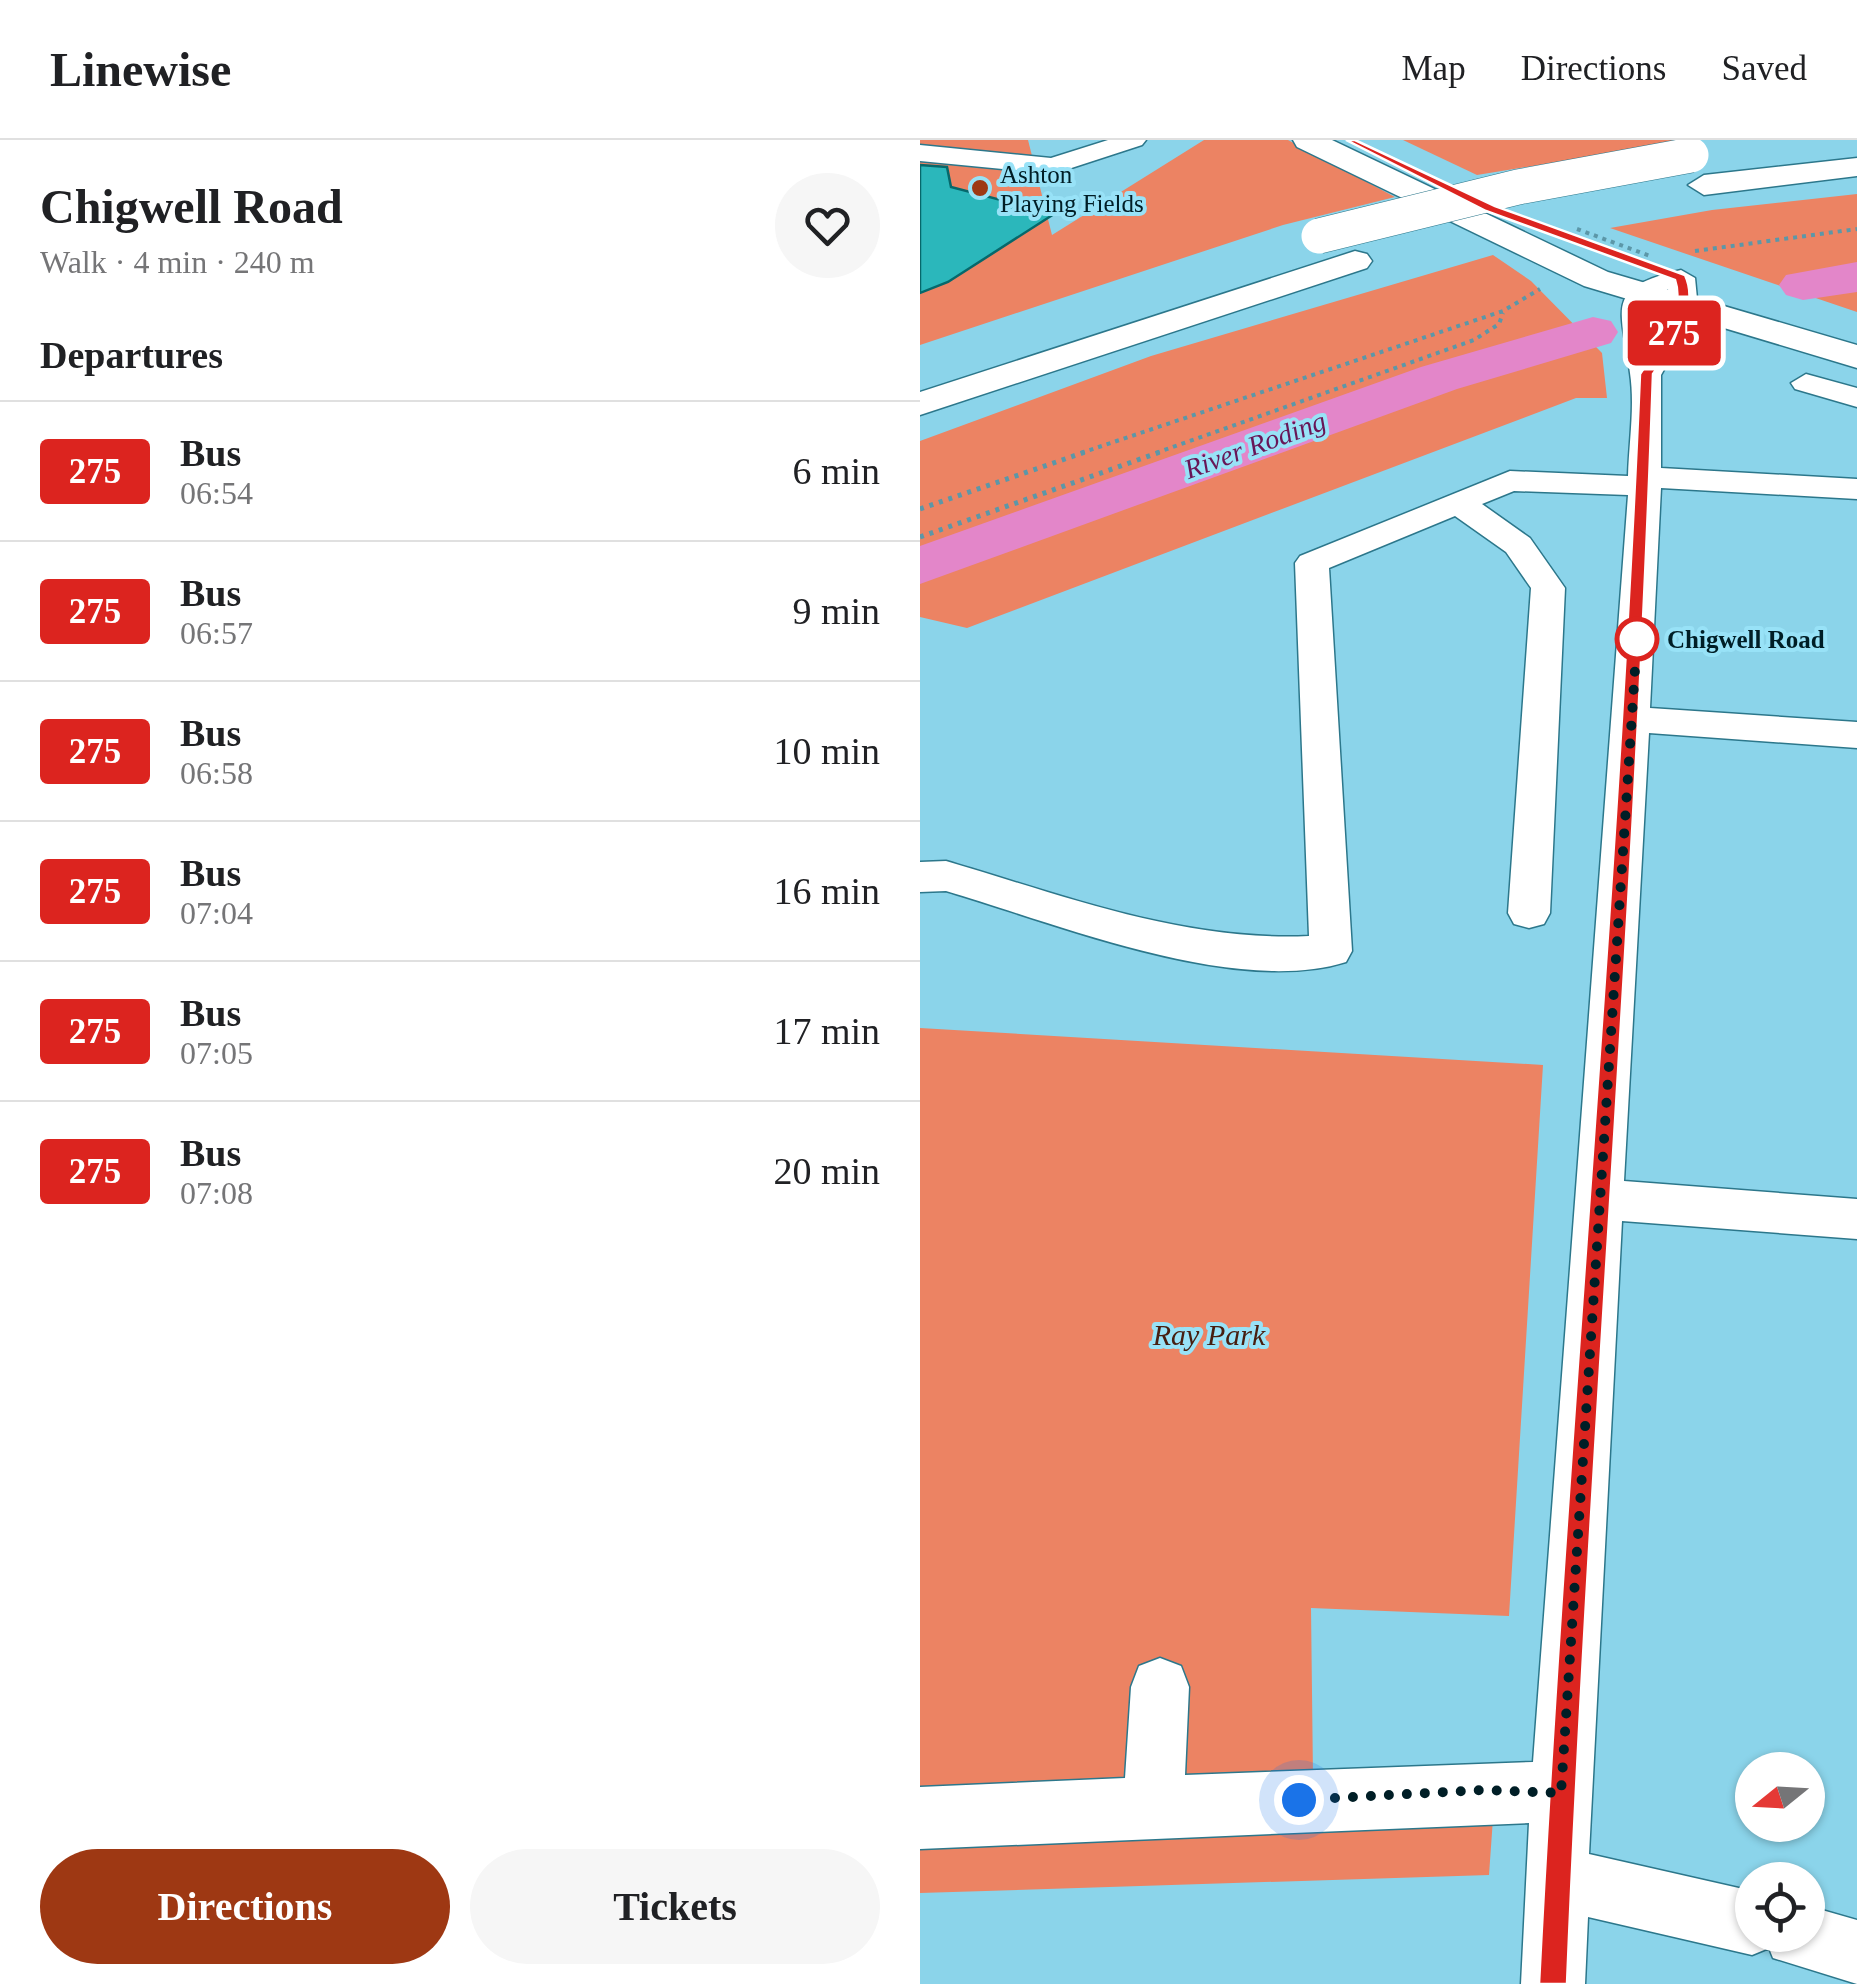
<!DOCTYPE html>
<html lang="en">
<head>
<meta charset="utf-8">
<style>
	body { margin:0; font-family:"Times New Roman",serif; background:#f6f6f6; color:#202124; height:100vh; display:flex; flex-direction:column; font-size:38px; white-space:nowrap }
	* { box-sizing:border-box; margin:0 }
	p { font-size:32px; color:#757577 }
	.icon { flex:none; width:55px; height:55px; fill:none; stroke:currentColor; stroke-width:2; stroke-linecap:round; stroke-linejoin:round }
	.map { position:relative; flex:1; overflow:hidden }
	.details { display:flex; flex-direction:column; background:#fff; width:920px }
	.details>* { flex:none }
	.badge { padding:0 20px; border-radius:8px; font-size:35px; line-height:65px }
	.needle { width:65px; rotate:252deg }
	.buttons { position:absolute; left:815px; top:1612px; display:grid; gap:20px }
	.buttons a { display:grid; place-items:center; width:90px; height:90px; border-radius:50%; background:#fff; box-shadow:0 2px 8px #0004; font-size:50px }
	.you { position:absolute; width:50px; height:50px; margin:-25px; border:8px solid #fff; border-radius:50%; background:#1a73e8; box-shadow:0 0 0 15px #1a73e833 }
	.map>.badge { position:absolute; translate:-50% -50%; box-shadow:0 0 0 5px #fff }
	h2 { padding:0 40px; font-size:38px; line-height:90px }
	.round { display:grid; place-items:center; flex:none; width:105px; height:105px; border-radius:52px; background:#f6f6f6 }
	.headline { display:flex; align-items:center; justify-content:space-between; height:170px; padding:0 40px }
	h1 { font-size:48px; font-weight:800; line-height:75px }
	.cta { display:flex; gap:20px; margin-top:auto; padding:20px 40px }
	.cta a { flex:1; height:115px; border-radius:60px; background:#9e3813; color:#fff; font-size:40px; font-weight:800; line-height:115px; text-align:center }
	.cta a+a { background:#f6f6f6; color:#202124 }
	ul { padding:0; list-style:none }
	li { display:flex; align-items:center; gap:30px; height:140px; padding:0 40px; border-top:2px solid #e0e0e0 }
	li div { flex:1 }
	li b { display:block; font-size:38px }
	li em { font-style:normal }
	li .badge { min-width:110px; font-weight:700; text-align:center }
	header { display:flex; align-items:center; gap:60px; box-sizing:border-box; height:140px; padding:0 50px; background:#fff; border-bottom:2px solid #e0e0e0 }
	header strong { font-size:48px }
	nav { display:flex; gap:55px; margin-inline-start:auto; font-size:35px }
	main { display:flex; flex:1; min-height:0 }
	.map>svg:first-child { display:block }
	.green { fill:#ec8363 }
	.lines { fill:none; stroke-linecap:round; stroke-linejoin:round }
	.river { fill:#e386c9; fill-rule:evenodd }
	.building { fill:#2bb7bb; stroke:#06686b; stroke-width:2.5 }
	.minor-casing { stroke:#2c778b; stroke-width:3 }
	.major-casing { stroke:#2c778b; stroke-width:3 }
	.highway-casing { stroke:#2c778b; stroke-width:3 }
	.path-far1 { stroke:#5c97a8; stroke-width:4; stroke-dasharray:4 5; stroke-linecap:butt }
	.path { stroke:#5c97a8; stroke-width:5; stroke-dasharray:4 6; stroke-linecap:butt }
	.minor { fill:#fff; fill-rule:evenodd }
	.major { fill:#fff; fill-rule:evenodd }
	.highway { fill:#fff; fill-rule:evenodd }
	.highway-bridge-casing { stroke:#2c778b; stroke-width:36; stroke-linecap:butt }
	.highway-bridge { stroke:#fff; stroke-width:35 }
	.line { fill:#dc241f; stroke:#fff; stroke-width:2.5 }
	.walk { stroke:#001e26; stroke-width:10; stroke-dasharray:0 18 }
	.poi-dot { fill:#9e3813; stroke:#98e2f7; stroke-width:4 }
	.stop-dot { fill:#fff; stroke:#dc241f; stroke-width:5 }
	.labels { text-anchor:middle; dominant-baseline:central; stroke-width:8; stroke-linejoin:round; paint-order:stroke }
	.far-poi-label { font-size:25px; fill:#001e26; stroke:#98e2f7; text-anchor:start }
	.far-stop-label { font-size:25px; font-weight:bold; fill:#001e26; stroke:#98e2f7; text-anchor:start }
	.far-water-label { font-size:28px; font-style:italic; fill:#681657; stroke:#98e2f7 }
	.park-label { font-size:30px; font-style:italic; fill:#471e10; stroke:#98e2f7 }
</style>
</head>
<body>
<header>
<strong>Linewise</strong>
<nav><a>Map</a><a>Directions</a><a>Saved</a></nav>
</header>
<main>
<section class="details">
<div class="headline"><div><h1>Chigwell Road</h1><p>Walk · 4 min · 240 m</p></div><a class="round"><svg class="icon" aria-label="heart" viewBox="0 0 24 24"><path d="M12 20l-8-8c-3-5 5-10 8-4 3-6 11-1 8 4z"/></svg></a></div>
<h2>Departures</h2>
<ul>
<li><span class="badge" style="background:#dc241f;color:#fff">275</span><div><b>Bus</b><p>06:54</p></div><em>6 min</em></li>
<li><span class="badge" style="background:#dc241f;color:#fff">275</span><div><b>Bus</b><p>06:57</p></div><em>9 min</em></li>
<li><span class="badge" style="background:#dc241f;color:#fff">275</span><div><b>Bus</b><p>06:58</p></div><em>10 min</em></li>
<li><span class="badge" style="background:#dc241f;color:#fff">275</span><div><b>Bus</b><p>07:04</p></div><em>16 min</em></li>
<li><span class="badge" style="background:#dc241f;color:#fff">275</span><div><b>Bus</b><p>07:05</p></div><em>17 min</em></li>
<li><span class="badge" style="background:#dc241f;color:#fff">275</span><div><b>Bus</b><p>07:08</p></div><em>20 min</em></li>
</ul>
<div class="cta"><a>Directions</a><a>Tickets</a></div>
</section>
<div class="map">
<svg width="937" height="1844" viewBox="0 0 937 1844">
	<rect width="100%" height="100%" fill="#8bd4ea"/>
	<g class="green">
		<polygon points="0,0 108,0 132,95 284,0 368,0 475,57 363,85 0,205"/>
		<polygon points="483,0 774,0 557,35"/>
		<polygon points="937,54 937,172 690,88 792,70"/>
		<polygon points="573,115 611,141 682,213 687,258 656,258 47,488 0,477 0,301 231,216"/>
		<polygon points="0,888 623,925 589,1476 391,1468 393,1637 576,1636 569,1735 0,1753"/>
	</g>
	<g class="lines">
		<g class="river">
			<polygon points="937,122 937,152 883,160 866,155 859,145 866,135"/>
			<polygon points="673,177 691,181 698,192 691,203 537,249 0,444 0,406 501,227"/>
		</g>
	</g>
	<polygon class="building" points="0,25 27,27 31,47 134,74 28,142 0,153"/>
	<g class="lines">
		<g class="minor-casing">
			<g id="minor">
				<polygon points="188,0 226,0 222,5 133,34 0,21 0,5 131,18"/>
				<path d="M761 130 775 138 778 169 741 235V328L937 339V359L741 348 730 568 937 582V608L729 593 704 1041 937 1059V1099L702 1081 669 1714 832 1751V1795H888V1766L937 1780V1844L853 1818 849 1808 832 1815 668 1777 665 1844H601L609 1683 0 1709V1647L205 1638 211 1547 219 1526 240 1518 261 1526 269 1547 265 1635 613 1622 708 355 594 351 562 364 610 398 645 448 630 773 624 784 609 788 594 784 588 773 611 448 586 412 535 376 409 428 432 811 426 822C315 857 135 783 26 751L0 752V722L26 721C145 756 264 802 389 796L375 423 380 416 590 331 708 336C709 302 715 266 710 233 702 169 682 148 761 130ZM748 149 750 169 732 198C727 177 728 161 748 149Z"/>
				<polygon points="886,234 937,248 937,267 875,249 871,243"/>
			</g>
		</g>
		<g class="major-casing">
			<polygon id="major" points="373,0 412,0 688,132 937,205 937,228 664,146 377,7"/>
		</g>
		<g class="highway-casing">
			<g id="highway">
				<polygon points="937,18 937,36 784,55 768,45 784,35"/>
				<polygon points="435,111 447,114 452,121 447,128 0,275 0,252"/>
			</g>
		</g>
		<g class="path-far1">
			<polyline points="657,89 730,116"/>
			<polyline points="775,111 937,89"/>
			<polyline points="161,313 583,171 620,149"/>
			<polyline points="236,313 554,200 579,184 583,173"/>
		</g>
		<g class="path">
			<polyline points="0,369 168,311"/>
			<polyline points="0,397 243,311"/>
		</g>
		<use href="#minor" class="minor"/>
		<use href="#major" class="major"/>
		<use href="#highway" class="highway"/>
		<g class="highway-bridge-casing">
			<polyline id="highway-bridge" points="399,96 598,47 771,15"/>
		</g>
		<use href="#highway-bridge" class="highway-bridge"/>
	</g>
	<path class="line" d="M426 0H435L575 66 765 135C781 169 751 206 733 234 715 772 669 1307 647 1844H619C646 1307 697 772 720 234 737 209 766 172 755 140L566 71Z"/>
	<g class="lines">
		<polyline class="walk" points="379,1660 562,1650 641,1653 717,499"/>
	</g>
	<circle class="poi-dot" cx="60" cy="48" r="10"/>
	<circle class="stop-dot" cx="717" cy="499" r="20"/>
	<g class="labels">
		<g class="far-poi-label">
			<text x="80" y="34">Ashton<tspan x="80" dy="29">Playing Fields</tspan></text>
		</g>
		<g class="far-stop-label">
			<text x="747" y="499">Chigwell Road</text>
		</g>
		<g class="far-water-label">
			<text transform="translate(335 305) rotate(-20)">River Roding</text>
		</g>
		<g class="park-label">
			<text x="289" y="1194">Ray Park</text>
		</g>
	</g>
</svg>
<div class="buttons">
<a><svg class="needle" viewBox="-14 -14 28 28"><path d="M0-13l5 13h-10z" fill="#e53935"/><path d="M0 13l5-13h-10z" fill="#757577"/></svg></a>
<a><svg class="icon" aria-label="locate" viewBox="0 0 24 24"><circle cx="12" cy="12" r="6"/><path d="M12 2v4M12 18v4M2 12h4M18 12h4"/></svg></a>
</div>
<div class="you" style="left:379px;top:1660px"></div>
<b class="badge" style="left:754px;top:193px;background:#dc241f;color:#fff">275</b>
</div>
</main>
</body>
</html>
